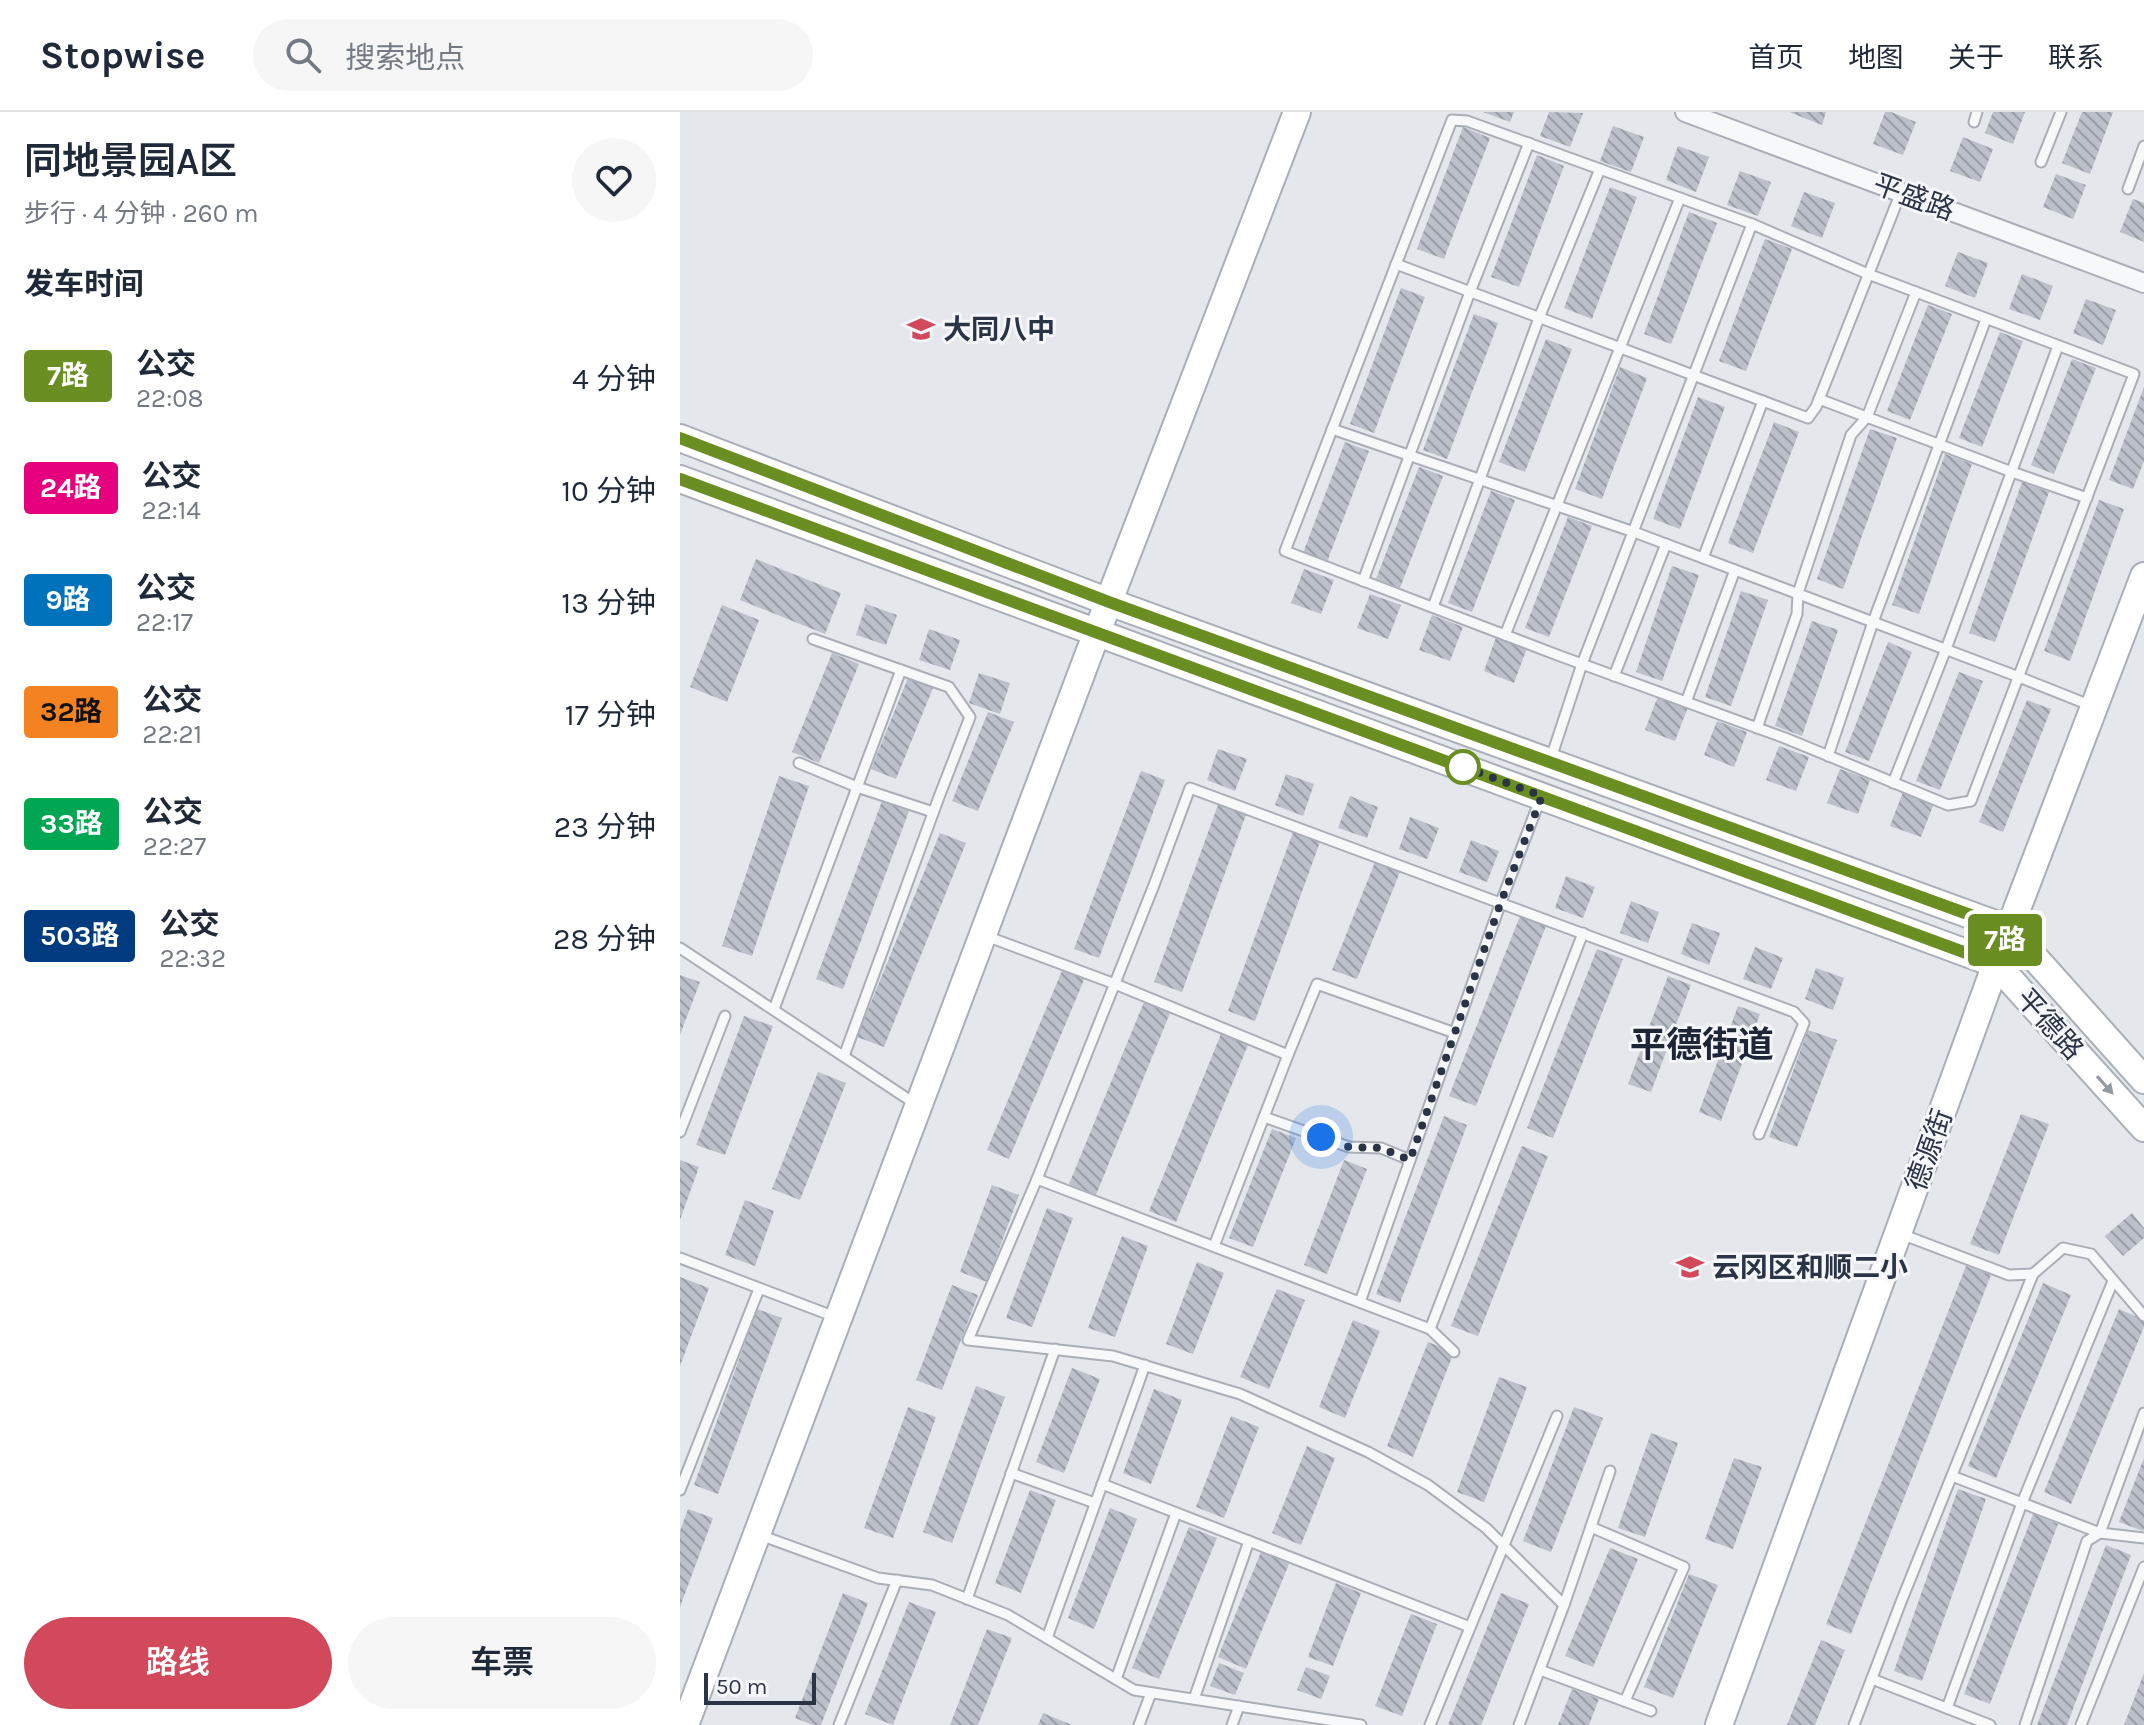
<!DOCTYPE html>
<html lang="zh">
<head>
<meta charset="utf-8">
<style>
	body { margin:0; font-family:Karla,"Noto Sans SC",sans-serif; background:#f6f6f7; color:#1f2937; height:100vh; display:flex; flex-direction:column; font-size:30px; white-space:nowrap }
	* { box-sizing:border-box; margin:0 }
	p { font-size:26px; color:#747a83 }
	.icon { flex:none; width:44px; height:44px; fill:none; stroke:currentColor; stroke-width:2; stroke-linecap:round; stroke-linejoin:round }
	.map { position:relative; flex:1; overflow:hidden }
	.sheet { display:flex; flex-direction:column; background:#fff; width:680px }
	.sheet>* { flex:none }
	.badge { padding:0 16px; border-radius:6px; font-size:28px; line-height:52px }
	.scale { position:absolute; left:24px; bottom:20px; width:112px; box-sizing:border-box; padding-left:8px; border:4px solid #2b3445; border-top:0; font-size:22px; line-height:28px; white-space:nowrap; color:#2b3445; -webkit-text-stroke:6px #f4f6f9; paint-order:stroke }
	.you { position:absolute; width:40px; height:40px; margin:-20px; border:6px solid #fff; border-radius:50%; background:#1a73e8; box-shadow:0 0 0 12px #1a73e833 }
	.map>.badge { position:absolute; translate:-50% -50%; box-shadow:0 0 0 4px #fff }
	h2 { padding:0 24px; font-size:30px; line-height:72px }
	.round { display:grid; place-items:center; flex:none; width:84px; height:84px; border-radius:42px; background:#f6f6f7 }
	.overview { display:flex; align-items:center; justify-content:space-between; height:136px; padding:0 24px }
	h1 { font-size:38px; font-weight:600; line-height:60px }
	.action { display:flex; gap:16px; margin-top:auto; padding:16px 24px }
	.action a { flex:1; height:92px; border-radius:48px; background:#d1495b; color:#fff; font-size:32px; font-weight:600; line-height:92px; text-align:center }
	.action a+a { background:#f6f6f7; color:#1f2937 }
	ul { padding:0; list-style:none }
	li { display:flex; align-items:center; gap:24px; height:112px; padding:0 24px }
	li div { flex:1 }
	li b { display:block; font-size:30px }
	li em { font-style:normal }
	li .badge { min-width:88px; font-weight:700; text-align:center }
	header { display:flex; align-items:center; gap:48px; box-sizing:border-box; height:112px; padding:0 40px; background:#fff; border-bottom:2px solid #e0e1e3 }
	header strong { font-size:38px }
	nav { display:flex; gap:44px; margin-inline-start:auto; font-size:28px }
	.search { width:560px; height:72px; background:#f6f6f7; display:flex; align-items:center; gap:20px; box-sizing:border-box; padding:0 28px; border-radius:44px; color:#747a83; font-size:30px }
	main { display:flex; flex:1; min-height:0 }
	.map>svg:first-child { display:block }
	.building { fill:url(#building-back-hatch) }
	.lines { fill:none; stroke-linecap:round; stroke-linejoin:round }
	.lane-casing { stroke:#a9aeb7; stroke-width:13 }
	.street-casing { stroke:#a9aeb7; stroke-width:22 }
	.secondary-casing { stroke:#a9aeb7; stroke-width:30 }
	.lane { stroke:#f7f8fa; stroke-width:9 }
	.street { stroke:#f7f8fa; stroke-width:18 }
	.secondary { stroke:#fff; stroke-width:26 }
	.oneway { fill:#959aa2 }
	.line-casing { stroke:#fff; stroke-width:18 }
	.line { stroke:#6b8e23; stroke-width:12 }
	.walk { stroke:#2b3445; stroke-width:8; stroke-dasharray:0 14.4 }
	.stop-dot { fill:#fff; stroke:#6b8e23; stroke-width:4 }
	.labels { text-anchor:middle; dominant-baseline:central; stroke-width:6; stroke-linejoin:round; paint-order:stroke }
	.street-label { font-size:28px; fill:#2b3445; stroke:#f4f6f9 }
	.poi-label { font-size:28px; font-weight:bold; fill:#2b3445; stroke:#f4f6f9; text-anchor:start }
	.district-label { font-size:36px; font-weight:bold; fill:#1d2536; stroke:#f4f6f9 }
</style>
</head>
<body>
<header>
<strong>Stopwise</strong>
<div class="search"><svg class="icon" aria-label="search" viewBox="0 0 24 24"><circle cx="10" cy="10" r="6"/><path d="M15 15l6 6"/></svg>搜索地点</div>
<nav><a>首页</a><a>地图</a><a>关于</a><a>联系</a></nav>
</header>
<main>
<section class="sheet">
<div class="overview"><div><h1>同地景园A区</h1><p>步行 · 4 分钟 · 260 m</p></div><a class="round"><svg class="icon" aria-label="heart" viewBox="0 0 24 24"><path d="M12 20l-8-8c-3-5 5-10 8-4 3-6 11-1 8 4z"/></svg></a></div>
<h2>发车时间</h2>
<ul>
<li><span class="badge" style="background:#6b8e23;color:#fff">7路</span><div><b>公交</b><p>22:08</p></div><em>4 分钟</em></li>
<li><span class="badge" style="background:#e6007e;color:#fff">24路</span><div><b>公交</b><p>22:14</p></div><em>10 分钟</em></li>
<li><span class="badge" style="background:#0072bc;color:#fff">9路</span><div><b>公交</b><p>22:17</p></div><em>13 分钟</em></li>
<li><span class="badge" style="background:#f58220;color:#111">32路</span><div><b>公交</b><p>22:21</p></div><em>17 分钟</em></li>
<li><span class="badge" style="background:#00a651;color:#fff">33路</span><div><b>公交</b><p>22:27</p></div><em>23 分钟</em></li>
<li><span class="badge" style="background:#003b80;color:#fff">503路</span><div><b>公交</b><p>22:32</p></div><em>28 分钟</em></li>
</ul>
<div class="action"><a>路线</a><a>车票</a></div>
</section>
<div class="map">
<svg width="1464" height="1613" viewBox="0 0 1464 1613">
	<defs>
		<pattern id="building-back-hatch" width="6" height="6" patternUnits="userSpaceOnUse" patternTransform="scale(2)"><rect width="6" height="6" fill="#bbc0ca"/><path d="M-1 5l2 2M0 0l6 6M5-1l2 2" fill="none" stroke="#989da6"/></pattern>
	</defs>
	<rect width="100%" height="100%" fill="#e4e7ec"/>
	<g class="building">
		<polygon points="803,0 834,0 830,10"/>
		<polygon points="869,0 903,1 890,35 860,24"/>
		<polygon points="1109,0 1146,0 1142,13"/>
		<polygon points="1205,0 1211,0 1236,10 1223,43 1193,32"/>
		<polygon points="1313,0 1345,0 1333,32 1305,21"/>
		<polygon points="1402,0 1433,0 1410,62 1382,51"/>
		<polygon points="933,14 964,25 951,60 920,49"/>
		<polygon points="783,15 810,26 764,147 737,137"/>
		<polygon points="1283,25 1313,37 1300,70 1270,59"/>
		<polygon points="998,34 1029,45 1016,80 986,68"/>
		<polygon points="857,43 884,54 839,175 811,165"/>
		<polygon points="1060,59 1091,70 1078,104 1047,93"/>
		<polygon points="1376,62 1406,73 1393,107 1363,95"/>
		<polygon points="930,75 957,85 912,207 884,196"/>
		<polygon points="1124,80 1155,91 1142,126 1111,114"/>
		<polygon points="1453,87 1464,91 1464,130 1440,120"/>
		<polygon points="1009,100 1037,111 991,232 964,222"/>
		<polygon points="1085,127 1112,137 1066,259 1039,249"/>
		<polygon points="1278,140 1308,151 1295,186 1265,174"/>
		<polygon points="1342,162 1373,174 1360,208 1329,197"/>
		<polygon points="721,176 745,185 694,321 670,312"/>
		<polygon points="1406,187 1436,198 1423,233 1393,221"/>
		<polygon points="1248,193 1272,202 1230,308 1207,299"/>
		<polygon points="794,202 818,211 767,347 743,338"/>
		<polygon points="1320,220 1343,229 1302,335 1279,326"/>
		<polygon points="866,227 892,237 845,360 819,350"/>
		<polygon points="1392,247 1416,256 1374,362 1351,353"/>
		<polygon points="940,255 967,266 922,387 895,377"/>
		<polygon points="1464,275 1464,349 1453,377 1429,368"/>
		<polygon points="1018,285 1045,295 1000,417 973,407"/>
		<polygon points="1094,310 1119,320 1073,441 1048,431"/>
		<polygon points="1190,317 1217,326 1163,477 1137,467"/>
		<polygon points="665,330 689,339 647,450 623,441"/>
		<polygon points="1265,342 1292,352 1239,502 1212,493"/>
		<polygon points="739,355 763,364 720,476 696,467"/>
		<polygon points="1342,370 1369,380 1315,530 1289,521"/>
		<polygon points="811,379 835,388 792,500 768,491"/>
		<polygon points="1419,388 1444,397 1390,549 1364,539"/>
		<polygon points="888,405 912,414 869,525 845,516"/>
		<polygon points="76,447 161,481 145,522 60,488"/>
		<polygon points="992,454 1019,463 982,569 956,560"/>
		<polygon points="624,457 654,468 641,502 611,491"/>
		<polygon points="1061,479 1088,488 1051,594 1025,585"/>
		<polygon points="690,482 721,493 708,527 677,516"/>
		<polygon points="186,492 217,503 206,533 176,523"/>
		<polygon points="42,493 79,508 47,590 10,575"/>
		<polygon points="752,503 783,515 770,549 739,538"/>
		<polygon points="1132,509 1158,518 1122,624 1095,614"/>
		<polygon points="249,517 280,528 270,558 239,548"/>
		<polygon points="816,525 847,536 834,571 804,559"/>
		<polygon points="1208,530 1232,540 1189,649 1165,640"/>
		<polygon points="152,541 179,552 139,651 112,640"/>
		<polygon points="1279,560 1303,569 1260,678 1236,669"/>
		<polygon points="299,561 330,571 320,602 289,591"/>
		<polygon points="228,566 253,576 216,667 191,657"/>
		<polygon points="978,584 1008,595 995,629 965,618"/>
		<polygon points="1347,588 1371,597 1323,720 1299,710"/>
		<polygon points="308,600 334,610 298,699 272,689"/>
		<polygon points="1037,609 1067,620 1054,655 1024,643"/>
		<polygon points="1099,634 1129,645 1116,679 1086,668"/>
		<polygon points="538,637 567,647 555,679 527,668"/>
		<polygon points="1160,657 1190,668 1178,702 1147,691"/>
		<polygon points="461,659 485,668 419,846 394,837"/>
		<polygon points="606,662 634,672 623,704 595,693"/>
		<polygon points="99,664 129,674 72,844 42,834"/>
		<polygon points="1223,680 1254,691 1241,725 1210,714"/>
		<polygon points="670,684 698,695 687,726 658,716"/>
		<polygon points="202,689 229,699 163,877 136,867"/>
		<polygon points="539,690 567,700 502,880 474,870"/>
		<polygon points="730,705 759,716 747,747 719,737"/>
		<polygon points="613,720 640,730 575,909 548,899"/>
		<polygon points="260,721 286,731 204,935 177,925"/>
		<polygon points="791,728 819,739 807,770 779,760"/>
		<polygon points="695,750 720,760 677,867 652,858"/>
		<polygon points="886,764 915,775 903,806 875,796"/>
		<polygon points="951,789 979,800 968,831 940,821"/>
		<polygon points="840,804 866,814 796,994 769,984"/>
		<polygon points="1012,811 1040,821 1029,853 1001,842"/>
		<polygon points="1075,835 1103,846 1091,877 1063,867"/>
		<polygon points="917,837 943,847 873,1026 847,1016"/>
		<polygon points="384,854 406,863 329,1047 307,1038"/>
		<polygon points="1136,856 1164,866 1153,898 1125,887"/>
		<polygon points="0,863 20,870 0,923"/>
		<polygon points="988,864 1011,873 971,980 948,972"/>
		<polygon points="464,890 490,901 416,1083 389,1072"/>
		<polygon points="1058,894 1080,902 1041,1009 1019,1000"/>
		<polygon points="64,904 93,914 45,1043 16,1033"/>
		<polygon points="543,917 570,928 496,1110 469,1099"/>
		<polygon points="1128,918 1157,928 1117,1035 1089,1025"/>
		<polygon points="138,960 166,971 120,1088 92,1077"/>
		<polygon points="1341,1002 1369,1012 1319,1143 1290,1132"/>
		<polygon points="764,1004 787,1013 720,1191 696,1182"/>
		<polygon points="592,1017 616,1026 573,1135 549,1126"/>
		<polygon points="842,1034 868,1044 798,1224 771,1214"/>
		<polygon points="0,1048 19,1055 0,1108"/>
		<polygon points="664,1048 687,1057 647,1162 624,1153"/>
		<polygon points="312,1073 339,1083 307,1170 280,1160"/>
		<polygon points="65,1088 94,1099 75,1154 45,1143"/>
		<polygon points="367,1096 393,1106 352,1215 326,1206"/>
		<polygon points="1452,1101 1464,1116 1464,1126 1443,1144 1425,1124"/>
		<polygon points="442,1124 468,1134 435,1225 408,1216"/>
		<polygon points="517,1150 544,1161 513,1242 486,1232"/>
		<polygon points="1286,1154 1311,1163 1171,1522 1146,1512"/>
		<polygon points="0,1165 29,1176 0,1254"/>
		<polygon points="1363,1171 1391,1183 1316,1366 1288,1354"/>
		<polygon points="272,1173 298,1183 262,1278 236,1268"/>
		<polygon points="597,1177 625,1188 589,1277 560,1265"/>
		<polygon points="77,1197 102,1206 38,1382 14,1373"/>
		<polygon points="1439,1197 1464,1208 1464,1215 1391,1392 1364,1380"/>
		<polygon points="673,1208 700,1219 665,1306 639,1295"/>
		<polygon points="748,1230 774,1240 733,1345 707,1334"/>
		<polygon points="392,1256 420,1267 384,1361 356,1350"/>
		<polygon points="819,1265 847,1275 804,1390 777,1380"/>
		<polygon points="296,1274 325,1285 272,1431 243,1420"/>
		<polygon points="474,1277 502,1288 471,1372 443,1361"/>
		<polygon points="228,1295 256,1305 213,1426 184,1416"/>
		<polygon points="894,1295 923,1306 871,1440 843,1429"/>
		<polygon points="551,1304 579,1315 544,1406 516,1395"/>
		<polygon points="971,1321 998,1331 965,1425 938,1416"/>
		<polygon points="627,1334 655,1346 621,1433 592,1421"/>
		<polygon points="1054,1346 1082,1355 1053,1437 1025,1427"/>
		<polygon points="1464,1346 1464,1417 1463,1419 1439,1410"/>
		<polygon points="1278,1377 1306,1387 1242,1569 1214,1559"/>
		<polygon points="350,1378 376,1388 341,1481 315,1471"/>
		<polygon points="430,1396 457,1407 414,1517 388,1506"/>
		<polygon points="8,1397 33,1406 0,1495 0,1419"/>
		<polygon points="1353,1402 1378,1412 1310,1592 1284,1582"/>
		<polygon points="509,1415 537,1426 479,1567 452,1556"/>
		<polygon points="1426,1433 1451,1443 1387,1613 1357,1613"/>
		<polygon points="930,1436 958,1447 913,1555 885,1544"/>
		<polygon points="581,1440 609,1452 566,1557 538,1545"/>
		<polygon points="1009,1462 1038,1473 993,1586 964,1575"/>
		<polygon points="656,1471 681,1481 653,1554 628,1545"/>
		<polygon points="163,1481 188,1491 141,1613 133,1613 115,1606"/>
		<polygon points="821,1481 849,1492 801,1613 768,1613"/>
		<polygon points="229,1490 256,1500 213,1613 185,1602"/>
		<polygon points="731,1502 757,1512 722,1604 695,1594"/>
		<polygon points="307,1517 332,1526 298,1613 270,1613"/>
		<polygon points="1141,1528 1165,1538 1135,1613 1107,1613"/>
		<polygon points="539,1551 564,1561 555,1583 530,1574"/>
		<polygon points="626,1555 650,1564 641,1587 617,1578"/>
		<polygon points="1464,1561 1464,1613 1444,1613"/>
		<polygon points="892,1577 919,1587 909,1613 878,1613"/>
		<polygon points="363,1601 392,1613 358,1613"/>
	</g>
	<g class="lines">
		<g class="lane-casing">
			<g id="lane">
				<polygon points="772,8 787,9 1072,112 1188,162 1454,262 1291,689 1268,693 1105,626 880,544 605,439"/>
				<polyline points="1294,10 1297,0"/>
				<polyline points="1361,50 1381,0"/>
				<polyline points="1448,77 1464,34"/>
				<polyline points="716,152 1128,306 1136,295 1221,80"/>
				<polyline points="1139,287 1332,360 1407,386"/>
				<polyline points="652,317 954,420 1339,565 1412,594"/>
				<polyline points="1023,446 1083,289"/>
				<polyline points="683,469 790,180 849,31"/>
				<polyline points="753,495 859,206 920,57"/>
				<polyline points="825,523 1000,86"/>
				<polyline points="133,527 269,575 290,605 259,685 164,944"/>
				<polyline points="934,564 986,432"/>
				<polyline points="1006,590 1055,458"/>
				<polyline points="1077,616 1117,502 1118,481 1171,323 1187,305 1236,180"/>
				<polyline points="1148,644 1193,510 1306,207"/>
				<polyline points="871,646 902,552 1072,112"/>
				<polyline points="119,651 177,675 253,700"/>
				<polyline points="1213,671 1266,537 1378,234"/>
				<polyline points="306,824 435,872 608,943 637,872 775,921"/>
				<polyline points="0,836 237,993"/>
				<polyline points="94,897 221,558"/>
				<polyline points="584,1005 669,1035 701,1036 730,1048"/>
				<polyline points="0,1020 45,904"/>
				<polyline points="357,1067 288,1228 433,1244 560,1282 688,1340 748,1373 806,1416 884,1493"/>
				<polyline points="1221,1122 1329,1163 1353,1162"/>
				<polyline points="534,1134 608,943"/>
				<polyline points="0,1146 158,1206"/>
				<polyline points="680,1190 821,790 861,685"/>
				<polyline points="750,1217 903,821"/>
				<polyline points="774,1240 750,1217 357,1067 474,773 510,676 1114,900 1124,911 1079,1022"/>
				<polyline points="331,1361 415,1391"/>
				<polyline points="1272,1364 1420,1421 1464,1426"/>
				<polyline points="422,1372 790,1515"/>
				<polyline points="0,1378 79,1177"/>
				<polyline points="911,1415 1004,1455 945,1589"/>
				<polyline points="80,1423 198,1466 252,1473 328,1503 454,1578 681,1613"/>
				<polyline points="287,1487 375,1237"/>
				<polyline points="367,1526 465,1253"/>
				<polyline points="860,1558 971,1599"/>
				<polyline points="436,1567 496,1401"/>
				<polyline points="1192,1567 1310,1613"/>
				<polyline points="514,1587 569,1429"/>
				<polyline points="1267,1596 1342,1391 1433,1169"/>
				<polyline points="159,1613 217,1468"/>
				<polyline points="459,1613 471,1581"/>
				<polyline points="552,1613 559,1594"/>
				<polyline points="750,1613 877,1304"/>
				<polyline points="839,1613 884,1493 930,1359"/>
				<polyline points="1174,1613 1221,1490 1353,1162 1383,1136 1411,1142 1464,1204"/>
				<polyline points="1345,1613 1407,1429 1420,1421 1464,1301"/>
				<polyline points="1401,1613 1464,1455"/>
			</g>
		</g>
		<g class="street-casing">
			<polyline id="street" points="1005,0 1464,171"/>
		</g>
		<g class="secondary-casing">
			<g id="secondary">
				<polyline points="0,326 429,490 1329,817 1464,968"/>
				<polyline points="0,367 1316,852 1464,1016"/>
				<polyline points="5,1613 417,520 617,0"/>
				<polyline points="1039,1613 1316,852 1464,464"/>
			</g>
		</g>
		<use href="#lane" class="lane"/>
		<use href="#street" class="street"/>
		<use href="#secondary" class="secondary"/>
	</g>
	<defs><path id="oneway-solid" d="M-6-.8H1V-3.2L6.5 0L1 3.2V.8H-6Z" transform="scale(2)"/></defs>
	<use class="oneway" href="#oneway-solid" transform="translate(1425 973) rotate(48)"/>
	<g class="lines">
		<g class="line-casing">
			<polyline id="line" points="0,326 429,490 1329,817 1316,852 0,367"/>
		</g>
		<use href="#line" class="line"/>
		<polyline class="walk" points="641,1025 669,1035 701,1036 730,1048 821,790 862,684 773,651 783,655"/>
	</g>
	<defs>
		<g id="school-bare" transform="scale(2.16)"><path d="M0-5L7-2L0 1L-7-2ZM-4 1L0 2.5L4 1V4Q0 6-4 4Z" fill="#d1495b" stroke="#f4f6f9" stroke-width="2.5" paint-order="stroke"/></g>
	</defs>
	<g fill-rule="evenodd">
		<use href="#school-bare" x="241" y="217"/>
		<use href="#school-bare" x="1010" y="1155"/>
	</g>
	<circle class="stop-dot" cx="783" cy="655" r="16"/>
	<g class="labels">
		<g class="street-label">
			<text transform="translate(1234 85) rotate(20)">平盛路</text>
			<text transform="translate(1370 912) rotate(48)">平德路</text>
			<text transform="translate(1249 1038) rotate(-70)">德源街</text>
		</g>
		<g class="poi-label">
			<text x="263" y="217">大同八中</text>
			<text x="1032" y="1155">云冈区和顺二小</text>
		</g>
		<g class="district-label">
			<text x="1022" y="933">平德街道</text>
		</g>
	</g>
</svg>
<div class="scale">50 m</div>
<div class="you" style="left:641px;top:1025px"></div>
<b class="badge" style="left:1325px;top:828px;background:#6b8e23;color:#fff">7路</b>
</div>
</main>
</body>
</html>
